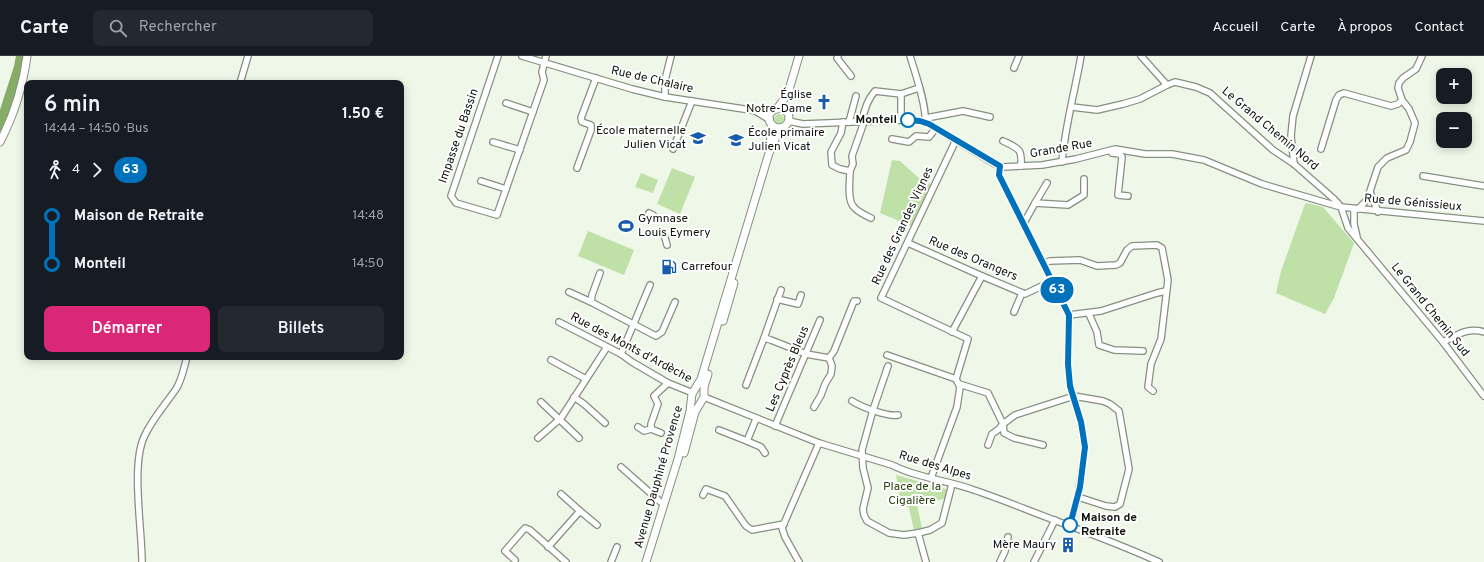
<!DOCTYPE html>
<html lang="fr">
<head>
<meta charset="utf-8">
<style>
	body { margin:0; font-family:Overpass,sans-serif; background:#242831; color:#f1f3f6; height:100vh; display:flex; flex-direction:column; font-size:15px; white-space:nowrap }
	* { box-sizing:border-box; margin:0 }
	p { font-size:13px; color:#9ea1a6 }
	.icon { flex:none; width:22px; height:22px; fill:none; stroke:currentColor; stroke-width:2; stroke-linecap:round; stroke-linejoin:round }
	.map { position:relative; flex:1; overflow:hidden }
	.details { position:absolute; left:24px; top:24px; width:380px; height:280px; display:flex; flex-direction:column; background:#171b24; border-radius:8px; box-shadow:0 2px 10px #0003 }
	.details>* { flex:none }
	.badge { padding:0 8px; border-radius:13px; font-size:14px; line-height:26px }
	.fabs { position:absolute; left:1436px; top:12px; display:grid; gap:8px }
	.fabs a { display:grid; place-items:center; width:36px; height:36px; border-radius:8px; background:#171b24; box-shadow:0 2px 10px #0003; font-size:20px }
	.map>.badge { position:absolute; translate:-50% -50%; box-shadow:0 0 0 2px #fff }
	.legs { display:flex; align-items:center; gap:6px; height:44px; padding:0 20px; font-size:13px }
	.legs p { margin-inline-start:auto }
	.head { display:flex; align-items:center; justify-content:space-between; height:68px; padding:0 20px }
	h1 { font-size:22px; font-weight:600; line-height:30px }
	.button { display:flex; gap:8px; margin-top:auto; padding:8px 20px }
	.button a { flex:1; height:46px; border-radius:8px; background:#db2777; color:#fff; font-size:16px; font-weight:600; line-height:46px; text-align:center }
	.button a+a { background:#242831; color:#f1f3f6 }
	ul { padding:0 20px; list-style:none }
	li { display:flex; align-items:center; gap:14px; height:48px; font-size:15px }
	li i { display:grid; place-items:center; width:6px; height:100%; margin:0 5px; background:currentColor }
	li i::after { content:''; width:10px; height:10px; margin:-5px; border:3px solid; border-radius:50%; background:#171b24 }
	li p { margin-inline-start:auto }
	li:first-child i { background:linear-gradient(#0000 50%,currentColor 0) }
	li:last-child i { background:linear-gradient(currentColor 50%,#0000 0) }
	header { display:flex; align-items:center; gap:24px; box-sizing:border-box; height:56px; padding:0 20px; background:#171b24; border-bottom:1px solid #363941 }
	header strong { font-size:19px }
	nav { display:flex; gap:22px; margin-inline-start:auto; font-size:14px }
	.search { width:280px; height:36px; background:#242831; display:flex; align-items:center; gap:10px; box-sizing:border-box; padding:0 14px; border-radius:8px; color:#9ea1a6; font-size:15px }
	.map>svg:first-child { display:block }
	.green { fill:#bfe0a7 }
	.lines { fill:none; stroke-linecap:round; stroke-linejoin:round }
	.river { stroke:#86ad67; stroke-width:10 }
	.minor-casing { stroke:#868f80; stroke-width:8 }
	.major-casing { stroke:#868f80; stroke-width:9 }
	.minor { stroke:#fff; stroke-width:5.5 }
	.major { stroke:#fff; stroke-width:7 }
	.line-1-casing { stroke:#fff; stroke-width:9 }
	.line-1 { stroke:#0072bc; stroke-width:6 }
	.stop-1-dot { fill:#fff; stroke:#0072bc; stroke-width:2 }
	.labels { text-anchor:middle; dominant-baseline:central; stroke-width:4; stroke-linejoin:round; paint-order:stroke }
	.street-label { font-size:12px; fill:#10130e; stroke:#fff }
	.poi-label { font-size:12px; fill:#10130e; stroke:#fff; text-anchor:end }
	.stop-label { font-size:12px; font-weight:bold; fill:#10130e; stroke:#fff; text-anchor:end }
	.park-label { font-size:12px; fill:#294210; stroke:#fff }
</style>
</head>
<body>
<header>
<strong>Carte</strong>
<div class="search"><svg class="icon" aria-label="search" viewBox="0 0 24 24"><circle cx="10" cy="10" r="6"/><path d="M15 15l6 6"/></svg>Rechercher</div>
<nav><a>Accueil</a><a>Carte</a><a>À propos</a><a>Contact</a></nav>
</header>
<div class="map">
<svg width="1484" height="506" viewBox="0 0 1484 506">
	<rect width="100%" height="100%" fill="#eff8e8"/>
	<g class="green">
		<circle cx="779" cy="63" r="5"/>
		<polygon points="892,104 900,105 921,124 931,128 911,170 880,157"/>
		<polygon points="672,112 695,121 680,158 657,148"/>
		<polygon points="641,117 658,124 653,137 635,131"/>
		<polygon points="1307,147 1323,151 1354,187 1334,242 1325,258 1276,237 1281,215 1305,148"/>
		<polygon points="588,175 634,194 624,219 578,200"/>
		<polygon points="896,419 946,433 947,437 944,443 917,449 922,472 914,474 909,452 900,445"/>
	</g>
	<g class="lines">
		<polyline class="river" points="0,70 19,11 21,0"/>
		<g class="minor-casing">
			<g id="minor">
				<polyline points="498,0 451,140 456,147 497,159 544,24 542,16 546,0"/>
				<polyline points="522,0 632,33 665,41 757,55 773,55"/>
				<polyline points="838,0 837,2 851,20"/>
				<path d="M910 0C915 16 927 51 925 66"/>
				<polyline points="1141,0 1167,29 1175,26 1196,31 1210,37 1273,94 1294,108 1334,143 1341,151 1348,172 1443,286 1484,340"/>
				<polyline points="1014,12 1019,0"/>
				<polyline points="240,27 248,0"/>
				<polyline points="665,41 665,24 671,0"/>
				<polyline points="506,47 533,56"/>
				<polyline points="1072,51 1097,54 1123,48 1140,43 1167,29"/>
				<polyline points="757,56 770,64"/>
				<polyline points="926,62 963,55 990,61"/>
				<polyline points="901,64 901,38 919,32"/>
				<polyline points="788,65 803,68 901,64 920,65 929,68 995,108 1003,111 1042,109 1076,103 1115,93 1145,98 1172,98 1204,104 1262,128 1341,151 1484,165"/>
				<polyline points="843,66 841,77 831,96 832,109 840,113 850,115 853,108 852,100 864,66"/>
				<polyline points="849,66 856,40"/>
				<path d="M862 66C864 54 867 44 875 35L901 38"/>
				<polyline points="892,83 909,86 916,80 929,81 936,72"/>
				<path d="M1003 85C1019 93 1022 92 1021 110"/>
				<polyline points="493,86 520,94"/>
				<polyline points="673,93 692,45"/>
				<polyline points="1321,93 1336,44 1339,39 1344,37 1391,50 1398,48 1402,44"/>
				<polyline points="1112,97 1120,98 1122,101 1118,139 1128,140"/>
				<path d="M1062 106C1065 70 1075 35 1081 0"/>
				<polyline points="1294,108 1291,80 1293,60 1311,0"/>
				<polyline points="1000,110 999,119 1069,259 1068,308 1070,329 1081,366 1085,391 1078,441 1070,469"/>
				<polyline points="577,112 591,74 591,69 582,66 581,62 596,22"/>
				<path d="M850 115C850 125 847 142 853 150 857 156 865 159 871 162"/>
				<polyline points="1423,120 1484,130"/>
				<polyline points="481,125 506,133"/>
				<polyline points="1370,136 1378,156"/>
				<polyline points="1035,147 1047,127"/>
				<polyline points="1354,153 1354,168 1357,181"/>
				<polyline points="1358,153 1367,144 1378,111 1387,102 1406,94 1410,86 1415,67 1409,53 1402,44 1398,32 1399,27 1403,22 1416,13 1422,0"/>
				<polyline points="649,157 653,159"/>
				<polyline points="1023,167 1025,165 1035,147 1068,149 1084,139 1084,123"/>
				<polyline points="665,182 667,189"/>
				<polyline points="908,187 982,220 1025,238 1052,225"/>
				<polyline points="1043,207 1050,205 1080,204 1097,210 1116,209 1120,207 1127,194 1132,190 1157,189 1162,192 1168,224 1161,283 1151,308 1148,331 1153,335"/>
				<polyline points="600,217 592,239 591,246 656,280 662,276 675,246"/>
				<polyline points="569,236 591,246"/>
				<polyline points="777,243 798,248 801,239"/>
				<polyline points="1014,256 1022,237"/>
				<polyline points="1089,258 1097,276 1099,289 1114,294 1143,295"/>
				<polyline points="1069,259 1101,255 1157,237 1166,235"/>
				<polyline points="559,266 621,298 632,306 668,327 693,337"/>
				<polyline points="952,276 982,220"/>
				<polyline points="764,282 781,234"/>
				<path d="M1443 286C1457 279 1468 271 1484 276"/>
				<polyline points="621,298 650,229"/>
				<polyline points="887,299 956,323"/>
				<polyline points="551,304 586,323"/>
				<polyline points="888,310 873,354 862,394 863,412 868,432 863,453 864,459 867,465 889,477 904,479 918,477 926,506"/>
				<polyline points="959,328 988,337 1003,368 1015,359 1074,340 1103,345 1110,348 1119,355 1120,361 1129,413 1120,448 1115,451 1106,450 1078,441"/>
				<polyline points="746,329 764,282 771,284 806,298 829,302 834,295 854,245 857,245"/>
				<polyline points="574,341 584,348 605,367"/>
				<path d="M704 341 819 387 892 409C917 422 947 424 974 434 1001 443 1027 454 1054 464 1089 477 1124 490 1159 506"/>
				<path d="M852 345C861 351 888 361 898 359"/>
				<polyline points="541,346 579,382"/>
				<polyline points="814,351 821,339 825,328 831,318 832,310 829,302"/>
				<polyline points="756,363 747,385 761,391 765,397"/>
				<polyline points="775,370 820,264"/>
				<polyline points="638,371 644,375 651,373 661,377"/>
				<polyline points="651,373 651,368 658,348 654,340 668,327"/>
				<polyline points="719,374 747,385"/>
				<polyline points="538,382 561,362 607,291"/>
				<polyline points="988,389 992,378 999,373 1003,368 1004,377 1014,382 1043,389"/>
				<polyline points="621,411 664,449"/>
				<polyline points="931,422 957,351 960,331 956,323 968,283 881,242 956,84"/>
				<polyline points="703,439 706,433 725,440 746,470 752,474 784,468"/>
				<polyline points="580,455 597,469"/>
				<polyline points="918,477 930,474 942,467 952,428"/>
				<polyline points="548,491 580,455 561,438"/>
				<polyline points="515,504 505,495 525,472 530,474 566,506"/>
				<path d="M142 506C142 473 131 410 144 381 152 363 165 349 176 333 182 324 184 311 187 301"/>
				<polyline points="611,506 617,491"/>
				<polyline points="799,506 785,481 782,472 819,387"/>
				<polyline points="1000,506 1005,495 1008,481"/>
				<polyline points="1034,506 1055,464"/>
			</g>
		</g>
		<g class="major-casing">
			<g id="major">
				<circle cx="779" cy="62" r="10"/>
				<polyline points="777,53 788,37 799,0"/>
				<path d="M0 86C14 59 23 30 27 0"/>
				<polyline points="770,89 772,69"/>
				<polyline points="723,265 734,227"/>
				<polyline points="684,397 695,356 704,341 704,331 708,318"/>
				<polyline points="646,506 678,403 690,355 692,338 701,323 769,97 780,72"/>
			</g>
		</g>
		<use href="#minor" class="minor"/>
		<use href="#major" class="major"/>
	</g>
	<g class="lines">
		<g class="line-1-casing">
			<polyline id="line-1" points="908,64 920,65 929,68 1000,110 999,119 1069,259 1068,308 1070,330 1081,366 1085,391 1080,431 1070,469"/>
		</g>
		<use href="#line-1" class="line-1"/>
	</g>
	<defs>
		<g id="church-bare" transform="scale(1.2)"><path d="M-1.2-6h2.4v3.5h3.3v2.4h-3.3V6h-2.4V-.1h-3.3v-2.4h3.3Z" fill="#175bab" stroke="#fff" stroke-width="2.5" paint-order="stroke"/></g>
		<g id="school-bare" transform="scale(1.2)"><path d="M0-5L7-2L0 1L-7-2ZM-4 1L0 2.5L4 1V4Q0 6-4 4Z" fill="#175bab" stroke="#fff" stroke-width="2.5" paint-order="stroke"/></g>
		<g id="stadium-bare" transform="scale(1.2)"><path d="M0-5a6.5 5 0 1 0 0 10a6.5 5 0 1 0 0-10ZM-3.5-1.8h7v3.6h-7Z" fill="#175bab" stroke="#fff" stroke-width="2.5" paint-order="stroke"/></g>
		<g id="fuel-bare" transform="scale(1.2)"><path d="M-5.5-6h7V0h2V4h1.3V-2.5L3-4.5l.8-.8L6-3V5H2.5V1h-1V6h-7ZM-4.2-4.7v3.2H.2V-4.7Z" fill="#175bab" stroke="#fff" stroke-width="2.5" paint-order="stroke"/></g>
		<g id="building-bare" transform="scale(1.2)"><path d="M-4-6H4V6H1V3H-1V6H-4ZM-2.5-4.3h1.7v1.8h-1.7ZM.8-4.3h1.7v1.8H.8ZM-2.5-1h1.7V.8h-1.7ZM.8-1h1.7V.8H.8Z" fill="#175bab" stroke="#fff" stroke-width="2.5" paint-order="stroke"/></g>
	</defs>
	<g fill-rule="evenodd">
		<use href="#church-bare" x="824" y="46"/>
		<use href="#school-bare" x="698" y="82"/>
		<use href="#school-bare" x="736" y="84"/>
		<use href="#stadium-bare" x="626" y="170"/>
		<use href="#fuel-bare" x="669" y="211"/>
		<use href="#building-bare" x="1068" y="489"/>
	</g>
	<g class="stop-1-dot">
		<circle cx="908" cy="64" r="7"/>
		<circle cx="1070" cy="469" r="7"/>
	</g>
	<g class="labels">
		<g class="street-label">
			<text transform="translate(652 24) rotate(13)">Rue de Chalaire</text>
			<text transform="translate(1270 73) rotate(40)">Le Grand Chemin Nord</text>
			<text transform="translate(459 80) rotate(-71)">Impasse du Bassin</text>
			<text transform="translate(1061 93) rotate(-10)">Grande Rue</text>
			<text transform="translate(1413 147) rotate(5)">Rue de Génissieux</text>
			<text transform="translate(903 170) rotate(-65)">Rue des Grandes Vignes</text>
			<text transform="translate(973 203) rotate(23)">Rue des Orangers</text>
			<text transform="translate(1430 254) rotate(51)">Le Grand Chemin Sud</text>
			<text transform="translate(631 292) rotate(28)">Rue des Monts d'Ardèche</text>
			<text transform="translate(788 313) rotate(-67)">Les Cyprès Bleus</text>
			<text transform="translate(935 410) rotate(17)">Rue des Alpes</text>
			<text transform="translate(659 421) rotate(-74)">Avenue Dauphiné Provence</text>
		</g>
		<g class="poi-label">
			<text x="812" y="39">Église<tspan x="812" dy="14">Notre-Dame</tspan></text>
			<text x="686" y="75">École maternelle<tspan x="686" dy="14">Julien Vicat</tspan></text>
			<text x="748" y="77" text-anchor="start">École primaire<tspan x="748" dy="14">Julien Vicat</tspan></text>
			<text x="638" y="163" text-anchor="start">Gymnase<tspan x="638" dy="14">Louis Eymery</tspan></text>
			<text x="681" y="211" text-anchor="start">Carrefour</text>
			<text x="1056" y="489">Mère Maury</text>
		</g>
		<g class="stop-label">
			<text x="897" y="64">Monteil</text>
			<text x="1081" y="462" text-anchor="start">Maison de<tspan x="1081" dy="14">Retraite</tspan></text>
		</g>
		<g class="park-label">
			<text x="912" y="431">Place de la<tspan x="912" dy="14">Cigalière</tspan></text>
		</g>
	</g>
</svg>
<div class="fabs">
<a>+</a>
<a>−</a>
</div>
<b class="badge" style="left:1057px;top:234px;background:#0072bc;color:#fff">63</b>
<section class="details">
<div class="head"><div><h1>6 min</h1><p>14:44 – 14:50 · Bus</p></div><b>1.50 €</b></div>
<div class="legs"><svg class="icon" aria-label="walk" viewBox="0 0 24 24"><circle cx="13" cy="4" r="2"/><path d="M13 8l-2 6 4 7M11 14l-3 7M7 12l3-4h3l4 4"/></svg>4<svg class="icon" aria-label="forward" viewBox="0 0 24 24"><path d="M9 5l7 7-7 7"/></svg><b class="badge" style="background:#0072bc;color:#fff">63</b></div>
<ul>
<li><i style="color:#0072bc"></i><b>Maison de Retraite</b><p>14:48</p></li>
<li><i style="color:#0072bc"></i><b>Monteil</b><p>14:50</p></li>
</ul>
<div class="button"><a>Démarrer</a><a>Billets</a></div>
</section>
</div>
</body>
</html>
